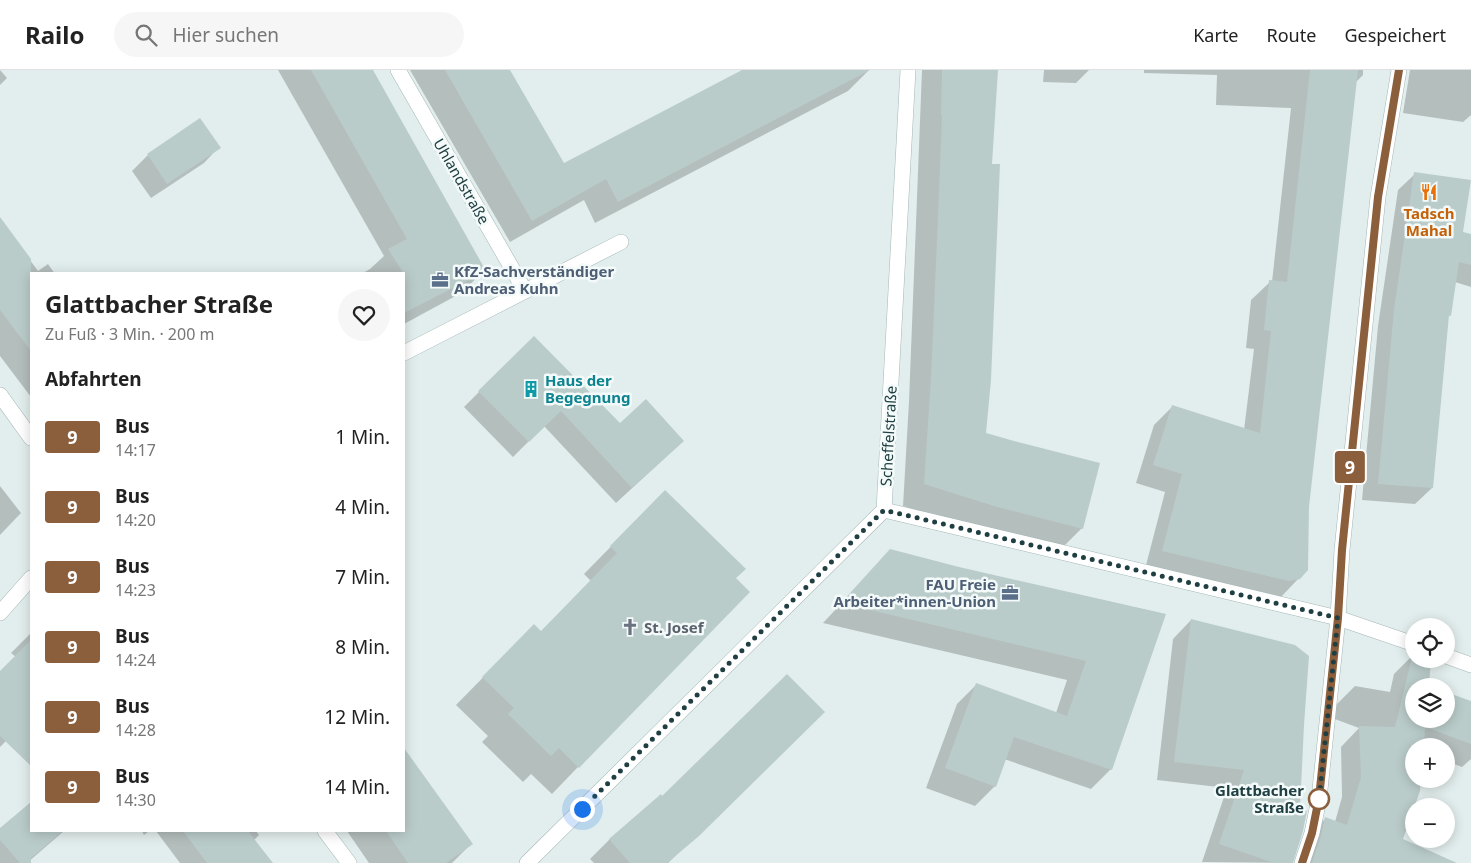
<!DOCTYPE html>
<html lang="de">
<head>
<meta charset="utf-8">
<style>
	body { margin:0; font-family:"Noto Sans",sans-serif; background:#f6f6f6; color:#222; height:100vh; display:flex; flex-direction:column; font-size:19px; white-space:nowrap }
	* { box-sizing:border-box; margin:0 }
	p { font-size:16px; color:#767676 }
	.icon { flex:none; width:28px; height:28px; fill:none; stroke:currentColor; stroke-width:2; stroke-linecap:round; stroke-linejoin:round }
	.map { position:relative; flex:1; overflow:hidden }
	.sheet { position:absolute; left:30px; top:202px; width:375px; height:560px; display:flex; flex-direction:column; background:#fff; border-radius:0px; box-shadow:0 2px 12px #0003 }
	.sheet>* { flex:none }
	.badge { padding:0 10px; border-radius:4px; font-size:18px; line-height:32px }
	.controls { position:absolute; left:1405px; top:548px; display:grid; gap:10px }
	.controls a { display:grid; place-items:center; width:50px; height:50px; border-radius:50%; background:#fff; box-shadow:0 2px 12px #0003; font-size:25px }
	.you { position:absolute; width:25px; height:25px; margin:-12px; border:4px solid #fff; border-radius:50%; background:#1a73e8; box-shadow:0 0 0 8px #1a73e833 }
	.map>.badge { position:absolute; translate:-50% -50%; box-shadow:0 0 0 2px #fff }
	h2 { padding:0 15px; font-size:19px; line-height:45px }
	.round { display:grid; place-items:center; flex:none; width:52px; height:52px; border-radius:26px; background:#f6f6f6 }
	.head { display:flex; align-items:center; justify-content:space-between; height:85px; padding:0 15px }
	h1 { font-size:24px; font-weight:700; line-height:38px }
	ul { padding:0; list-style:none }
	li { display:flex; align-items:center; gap:15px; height:70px; padding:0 15px }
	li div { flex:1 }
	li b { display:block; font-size:19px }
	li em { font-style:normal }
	li .badge { min-width:55px; font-weight:700; text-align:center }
	header { display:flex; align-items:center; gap:30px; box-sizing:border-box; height:70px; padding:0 25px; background:#fff; border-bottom:1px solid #e0e0e0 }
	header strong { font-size:24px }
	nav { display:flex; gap:28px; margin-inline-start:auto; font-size:18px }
	.search { width:350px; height:45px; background:#f6f6f6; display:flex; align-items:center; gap:12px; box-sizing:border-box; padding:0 18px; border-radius:28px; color:#767676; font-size:19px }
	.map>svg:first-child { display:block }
	.shadow { fill:#0003 }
	.building { fill:#baccca }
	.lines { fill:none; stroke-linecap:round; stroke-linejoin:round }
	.minor-casing { stroke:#a4b6b6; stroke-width:16 }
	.minor { stroke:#fff; stroke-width:15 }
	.line-casing { stroke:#fff; stroke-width:11 }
	.line { stroke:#8b5e3c; stroke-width:8 }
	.walk { stroke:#203f42; stroke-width:5; stroke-dasharray:0 9 }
	.stop-dot { fill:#fff; stroke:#8b5e3c; stroke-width:2.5 }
	.labels { text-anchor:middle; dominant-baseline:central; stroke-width:5; stroke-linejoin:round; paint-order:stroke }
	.street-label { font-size:15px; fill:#203f42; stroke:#f3faf9 }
	.food-label { font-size:15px; font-weight:bold; fill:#c56008; stroke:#f3faf9 }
	.service-label { font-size:15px; font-weight:bold; fill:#4e5e75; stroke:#f3faf9; text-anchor:start }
	.culture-label { font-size:15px; font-weight:bold; fill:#0d838f; stroke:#f3faf9; text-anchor:start }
	.worship-label { font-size:15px; font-weight:bold; fill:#5b616d; stroke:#f3faf9; text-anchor:start }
	.stop-label { font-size:15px; font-weight:bold; fill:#203f42; stroke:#f3faf9; text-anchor:end }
</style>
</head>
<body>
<header>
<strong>Railo</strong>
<div class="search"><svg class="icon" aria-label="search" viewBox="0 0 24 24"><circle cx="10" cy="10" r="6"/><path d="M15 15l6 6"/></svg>Hier suchen</div>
<nav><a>Karte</a><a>Route</a><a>Gespeichert</a></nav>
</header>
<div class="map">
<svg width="1471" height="793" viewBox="0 0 1471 793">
	<rect width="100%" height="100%" fill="#e2eeed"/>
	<g class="shadow">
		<polygon points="0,0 7,8 0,15"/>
		<polygon points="278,0 371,0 484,200 463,222 404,254 404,204 361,204 370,199 384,186"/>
		<polygon points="410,0 509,0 564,95 745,0 869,0 848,21 595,153 584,130 510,172"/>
		<polygon points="922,0 997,0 991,95 985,364 1082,458 1060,480 974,458 903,436 909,331"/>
		<polygon points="1044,0 1089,0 1076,13 1043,12"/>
		<polygon points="1144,0 1363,0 1363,5 1355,13 1299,508 1281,527 1271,528 1145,499 1165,422 1136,413 1154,355 1172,337 1244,360 1254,279 1246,278 1251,230 1270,212 1272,212 1291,38 1216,35 1217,5 1144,3"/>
		<polygon points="1410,0 1471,0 1471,45 1463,52 1403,43"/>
		<polygon points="200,50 219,77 204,93 151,128 132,101 148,85"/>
		<polygon points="1415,104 1462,163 1471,165 1471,217 1455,212 1450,245 1448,247 1432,418 1415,434 1362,430 1378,256 1398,120"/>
		<polygon points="0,149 38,201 48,194 55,204 31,204 31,327 0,286"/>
		<polygon points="534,267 620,355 667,386 616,433 544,356 513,387 464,337"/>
		<polygon points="0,416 21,443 0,465"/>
		<polygon points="638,449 578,697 552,724 531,704 523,712 482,672 488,666 456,635 507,583 541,562 591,511 584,504"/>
		<polygon points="891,480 959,498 1164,544 1111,699 1091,719 1004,689 995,716 975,736 926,718 957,634 976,615 1056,643 1067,610 823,553"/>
		<polygon points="1191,550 1299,740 1292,793 1202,792 1227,718 1157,710 1173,569"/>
		<polygon points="31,563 31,646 0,677 0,603 16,587 11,583"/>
		<polygon points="1414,584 1414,589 1430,589 1427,616 1414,616 1414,649 1446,649 1471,632 1471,689 1462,697 1446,691 1446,676 1414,676 1414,709 1419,709 1418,720 1401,769 1454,793 1300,793 1306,768 1325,749 1335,752 1342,727 1341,677 1359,658 1332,648 1336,635 1355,616 1390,622 1394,604"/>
		<polygon points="804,662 668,793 594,793 590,789 610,769 662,727"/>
		<polygon points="404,681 471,774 452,793 369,793 347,761 404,761"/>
		<polygon points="31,733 31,761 64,761 27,793 0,793 0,759"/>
		<polygon points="142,761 149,761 144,765"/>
		<polygon points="156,761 256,761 259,765 254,770 271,793 180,793"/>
	</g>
	<g class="building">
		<polygon points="311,0 373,0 486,201 404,243 404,204 388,179 407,169"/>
		<polygon points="445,0 510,0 564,93 742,0 870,0 618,132 606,109 532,151"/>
		<polygon points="942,0 998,0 992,94 1000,94 991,310 986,363 1014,371 1100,393 1083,459 997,437 924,414 931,308 938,148 942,45 941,45"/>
		<polygon points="1310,0 1358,0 1309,437 1308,500 1300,509 1289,511 1162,481 1182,404 1153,395 1172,335 1260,363 1271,261 1264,260 1269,210 1287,212"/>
		<polygon points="200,48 221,78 167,114 147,84"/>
		<polygon points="1414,102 1471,110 1463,162 1471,164 1471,195 1459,192 1451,246 1449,245 1433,418 1378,414 1394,240"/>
		<polygon points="0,147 31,189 31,281 0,240"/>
		<polygon points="534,266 620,353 646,329 684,371 632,418 561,341 529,372 478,321"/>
		<polygon points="665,420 746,499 736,508 750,522 579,698 559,678 551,686 508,644 514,638 482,607 534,554 541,561 617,483 610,476"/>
		<polygon points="890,479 959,497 1166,544 1112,700 1014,667 996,717 945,698 976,613 1067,646 1086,591 841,533"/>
		<polygon points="1191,549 1295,575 1309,586 1304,655 1300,739 1307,741 1303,761 1293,793 1274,793 1219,774 1244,700 1174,692"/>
		<polygon points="31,570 31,696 0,666 0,601"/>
		<polygon points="1413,583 1414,583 1414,589 1431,589 1429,616 1431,616 1414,616 1414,649 1446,649 1446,622 1471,631 1471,674 1425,657 1424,676 1414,676 1414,709 1421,709 1420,721 1403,769 1457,793 1312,793 1321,766 1325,747 1347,755 1361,707 1359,656 1395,657"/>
		<polygon points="787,604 825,642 699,766 667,793 630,793 609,769 661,724 662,726"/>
		<polygon points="404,678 473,774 446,793 408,793 386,761 404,761"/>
		<polygon points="31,732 31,761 63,761 31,788 31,793 20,793 0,770 0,758"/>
		<polygon points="183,761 248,761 273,793 207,793"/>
	</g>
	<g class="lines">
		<g class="minor-casing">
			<g id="minor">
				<polyline points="398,0 525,221"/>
				<polyline points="404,283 621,172"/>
				<polyline points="0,325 31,368"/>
				<polyline points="884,440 1338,548 1414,574"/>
				<polyline points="0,543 31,508"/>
				<polyline points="1446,586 1471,595"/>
				<polyline points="325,761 349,793"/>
				<polyline points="527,793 884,440 908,0"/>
				<polyline points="1302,793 1312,763 1319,729 1338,548 1342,480 1378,127 1399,0"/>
			</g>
		</g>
		<use href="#minor" class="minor"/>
	</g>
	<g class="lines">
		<g class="line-casing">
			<polyline id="line" points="1302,793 1312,763 1319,728 1338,548 1342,480 1378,127 1399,0"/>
		</g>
		<use href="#line" class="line"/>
		<polyline class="walk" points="582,739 884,440 1338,548 1319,729"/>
	</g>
	<defs>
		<g id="restaurant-bare" transform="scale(1.35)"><path d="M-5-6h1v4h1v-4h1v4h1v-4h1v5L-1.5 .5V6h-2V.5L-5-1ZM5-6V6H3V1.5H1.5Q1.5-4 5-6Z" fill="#e8710a" stroke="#f3faf9" stroke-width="2.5" paint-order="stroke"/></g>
		<g id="office-bare" transform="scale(1.35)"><path d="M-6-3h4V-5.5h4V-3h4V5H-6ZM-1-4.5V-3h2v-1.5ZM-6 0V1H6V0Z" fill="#5c6f8a" stroke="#f3faf9" stroke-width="2.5" paint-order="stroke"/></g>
		<g id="building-bare" transform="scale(1.35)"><path d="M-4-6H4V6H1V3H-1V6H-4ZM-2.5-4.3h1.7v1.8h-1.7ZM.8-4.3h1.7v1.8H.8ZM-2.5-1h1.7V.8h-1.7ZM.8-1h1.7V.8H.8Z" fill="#0f9aa8" stroke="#f3faf9" stroke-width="2.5" paint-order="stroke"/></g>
		<g id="church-bare" transform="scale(1.35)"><path d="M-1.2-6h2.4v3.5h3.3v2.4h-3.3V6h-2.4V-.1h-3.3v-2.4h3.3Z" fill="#6b7280" stroke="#f3faf9" stroke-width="2.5" paint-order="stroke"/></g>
	</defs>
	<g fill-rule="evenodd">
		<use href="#restaurant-bare" x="1429" y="122"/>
		<use href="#office-bare" x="440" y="210"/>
		<use href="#building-bare" x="531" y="319"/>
		<use href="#office-bare" x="1010" y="523"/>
		<use href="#church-bare" x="630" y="557"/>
	</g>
	<circle class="stop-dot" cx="1319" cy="729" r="10"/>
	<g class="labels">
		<g class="street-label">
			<text transform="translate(462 111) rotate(60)">Uhlandstraße</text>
			<text transform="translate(888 366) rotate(-87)">Scheffelstraße</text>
		</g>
		<g class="food-label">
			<text x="1429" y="143">Tadsch<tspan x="1429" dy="17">Mahal</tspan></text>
		</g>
		<g class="service-label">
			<text x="454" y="201">KfZ-Sachverständiger<tspan x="454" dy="17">Andreas Kuhn</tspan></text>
			<text x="996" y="514" text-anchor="end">FAU Freie<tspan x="996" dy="17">Arbeiter*innen-Union</tspan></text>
		</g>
		<g class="culture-label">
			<text x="545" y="310">Haus der<tspan x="545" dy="17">Begegnung</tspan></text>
		</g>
		<g class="worship-label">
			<text x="644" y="557">St. Josef</text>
		</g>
		<g class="stop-label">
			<text x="1304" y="720">Glattbacher<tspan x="1304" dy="17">Straße</tspan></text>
		</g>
	</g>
</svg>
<div class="controls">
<a><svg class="icon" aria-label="locate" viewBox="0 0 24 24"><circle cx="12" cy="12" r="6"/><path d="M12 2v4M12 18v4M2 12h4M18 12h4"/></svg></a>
<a><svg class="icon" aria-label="layers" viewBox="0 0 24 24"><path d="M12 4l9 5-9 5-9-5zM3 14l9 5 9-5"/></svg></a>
<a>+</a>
<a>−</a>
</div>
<div class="you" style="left:582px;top:739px"></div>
<b class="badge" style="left:1350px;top:397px;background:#8b5e3c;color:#fff">9</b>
<section class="sheet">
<div class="head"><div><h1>Glattbacher Straße</h1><p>Zu Fuß · 3 Min. · 200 m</p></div><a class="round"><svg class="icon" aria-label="heart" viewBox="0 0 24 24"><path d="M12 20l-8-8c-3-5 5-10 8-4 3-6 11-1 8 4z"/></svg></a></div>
<h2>Abfahrten</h2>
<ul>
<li><span class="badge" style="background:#8b5e3c;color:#fff">9</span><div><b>Bus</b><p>14:17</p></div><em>1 Min.</em></li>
<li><span class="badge" style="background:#8b5e3c;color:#fff">9</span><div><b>Bus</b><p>14:20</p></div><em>4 Min.</em></li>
<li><span class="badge" style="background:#8b5e3c;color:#fff">9</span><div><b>Bus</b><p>14:23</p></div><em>7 Min.</em></li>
<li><span class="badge" style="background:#8b5e3c;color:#fff">9</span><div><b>Bus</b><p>14:24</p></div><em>8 Min.</em></li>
<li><span class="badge" style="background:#8b5e3c;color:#fff">9</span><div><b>Bus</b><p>14:28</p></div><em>12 Min.</em></li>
<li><span class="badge" style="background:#8b5e3c;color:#fff">9</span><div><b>Bus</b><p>14:30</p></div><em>14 Min.</em></li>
</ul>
</section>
</div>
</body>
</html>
